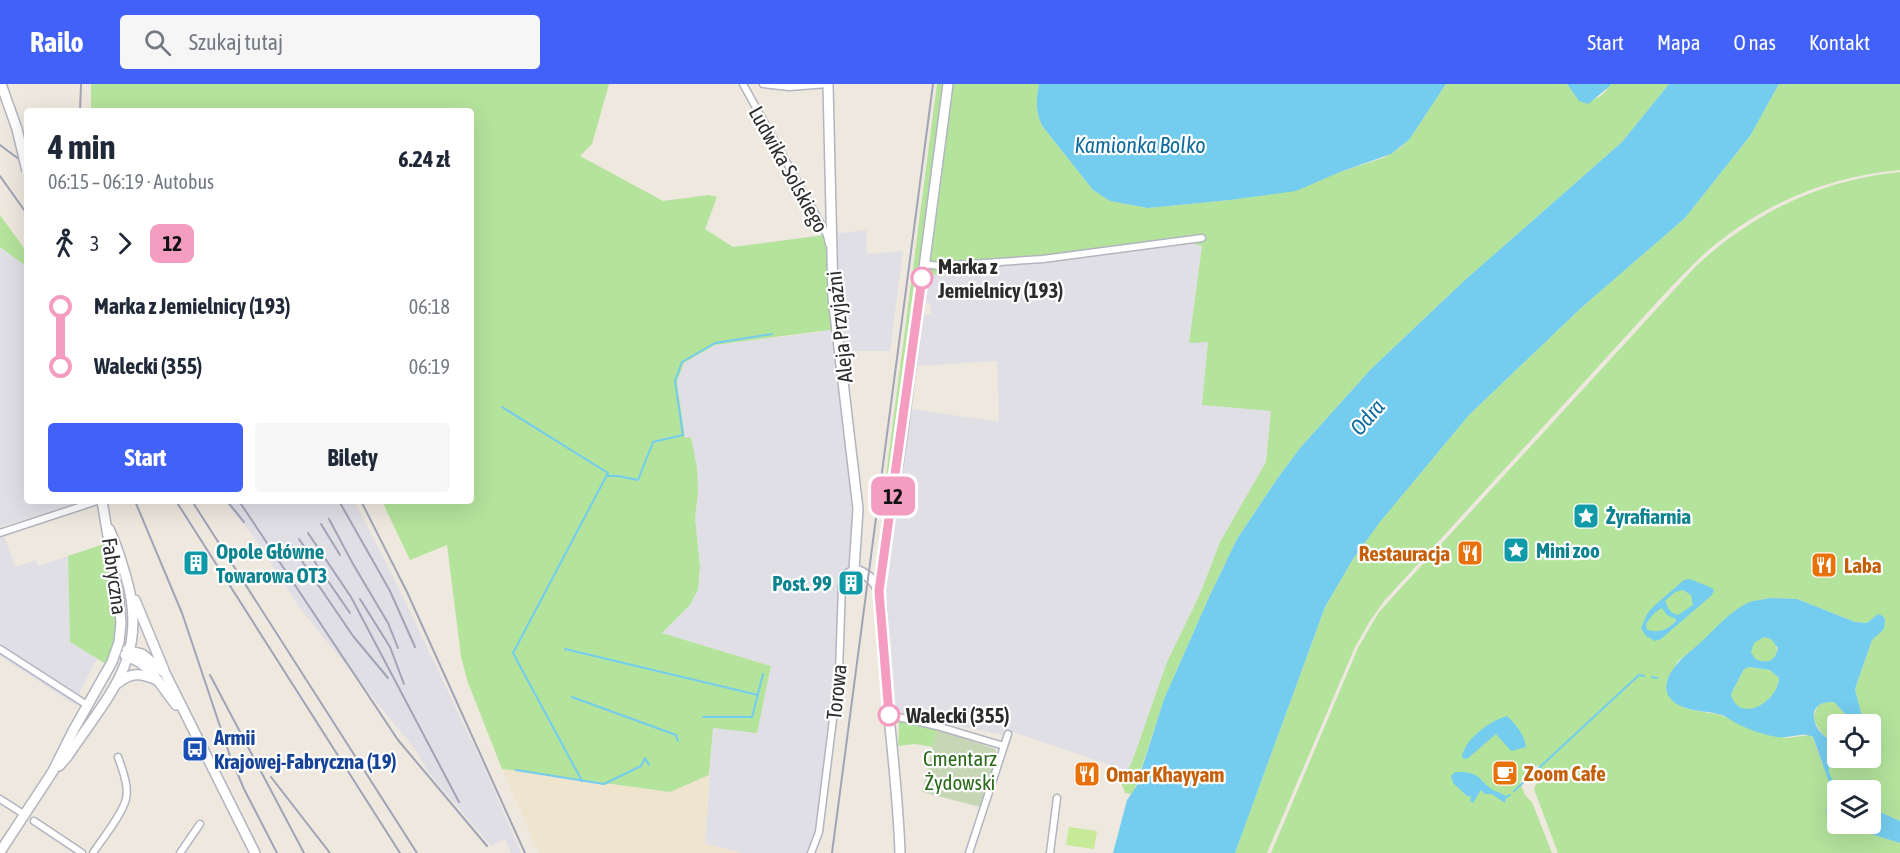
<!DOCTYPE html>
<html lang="pl">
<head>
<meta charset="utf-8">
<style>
	body { margin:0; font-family:"Asap Condensed",sans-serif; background:#f6f6f7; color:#1f2937; height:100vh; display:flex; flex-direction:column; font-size:22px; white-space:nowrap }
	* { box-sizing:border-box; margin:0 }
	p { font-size:20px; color:#747a83 }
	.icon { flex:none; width:33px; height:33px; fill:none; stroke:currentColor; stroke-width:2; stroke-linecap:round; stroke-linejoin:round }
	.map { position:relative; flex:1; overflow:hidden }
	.sheet { position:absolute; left:24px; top:24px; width:450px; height:396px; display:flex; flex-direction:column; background:#fff; border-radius:6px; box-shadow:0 6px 24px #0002 }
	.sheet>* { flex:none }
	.badge { padding:0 12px; border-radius:9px; font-size:21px; line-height:39px }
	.buttons { position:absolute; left:1827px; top:630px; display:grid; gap:12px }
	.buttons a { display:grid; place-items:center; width:54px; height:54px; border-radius:6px; background:#fff; box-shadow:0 6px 24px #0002; font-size:30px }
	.map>.badge { position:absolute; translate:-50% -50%; box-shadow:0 0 0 3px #fff }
	.legs { display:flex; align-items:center; gap:9px; height:66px; padding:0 24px; font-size:20px }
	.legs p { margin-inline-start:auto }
	.head { display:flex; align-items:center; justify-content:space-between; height:102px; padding:0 24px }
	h1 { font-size:33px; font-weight:700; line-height:45px }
	.primary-button { display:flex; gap:12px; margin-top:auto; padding:12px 24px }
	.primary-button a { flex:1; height:69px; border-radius:6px; background:#4161f8; color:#fff; font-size:24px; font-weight:700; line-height:69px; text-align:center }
	.primary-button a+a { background:#f6f6f7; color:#1f2937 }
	ul { padding:0 24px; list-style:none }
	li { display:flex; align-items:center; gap:21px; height:60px; font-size:22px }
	li i { display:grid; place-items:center; width:9px; height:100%; margin:0 8px; background:currentColor }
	li i::after { content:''; width:15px; height:15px; margin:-8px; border:4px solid; border-radius:50%; background:#fff }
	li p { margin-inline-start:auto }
	li:first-child i { background:linear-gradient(#0000 50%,currentColor 0) }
	li:last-child i { background:linear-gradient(currentColor 50%,#0000 0) }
	header { display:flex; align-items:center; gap:36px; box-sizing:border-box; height:84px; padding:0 30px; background:#4161f8; color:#fff }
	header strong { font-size:28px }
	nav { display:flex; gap:33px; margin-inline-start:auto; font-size:21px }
	.search { width:420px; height:54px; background:#f6f6f7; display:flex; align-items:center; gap:15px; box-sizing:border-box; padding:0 21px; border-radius:6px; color:#747a83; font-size:22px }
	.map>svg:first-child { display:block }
	.industrial { fill:#e1dfe6 }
	.education { fill:#efe5cf }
	.green { fill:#b4e39c; fill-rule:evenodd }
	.cemetery { fill:#c6d7b6 }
	.pitch { fill:#c6ea98 }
	.water { fill:#74ccee; fill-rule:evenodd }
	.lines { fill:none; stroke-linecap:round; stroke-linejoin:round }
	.stream { stroke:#74ccee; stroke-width:2 }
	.street-casing { stroke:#b2b5c0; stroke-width:9 }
	.secondary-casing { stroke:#b2b5c0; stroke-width:12 }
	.street { stroke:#fff; stroke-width:6 }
	.secondary { stroke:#fff; stroke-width:9 }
	.rail { stroke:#a1a4b6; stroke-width:2 }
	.secondary-bridge-casing { stroke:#b2b5c0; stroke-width:12; stroke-linecap:butt }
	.secondary-bridge { stroke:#fff; stroke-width:9 }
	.line-1-casing { stroke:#fff; stroke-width:14 }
	.line-1 { stroke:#f49dc0; stroke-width:9 }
	.stop-1-dot { fill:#fff; stroke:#f49dc0; stroke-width:3 }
	.labels { text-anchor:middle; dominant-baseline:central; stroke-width:4.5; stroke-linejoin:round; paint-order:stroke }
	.street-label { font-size:21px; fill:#2c2c2c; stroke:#fff }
	.stop-label { font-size:21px; font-weight:bold; fill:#2c2c2c; stroke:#fff; text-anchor:start }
	.culture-label { font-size:21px; font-weight:bold; fill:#0d838f; stroke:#fff; text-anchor:start }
	.food-label { font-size:21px; font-weight:bold; fill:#c56008; stroke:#fff; text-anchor:start }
	.transit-label { font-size:21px; font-weight:bold; fill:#164399; stroke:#fff; text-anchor:start }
	.park-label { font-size:21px; fill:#2b6a1b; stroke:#fff }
	.water-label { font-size:22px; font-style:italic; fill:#0f6b9e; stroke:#fff }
</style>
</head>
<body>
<header>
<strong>Railo</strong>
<div class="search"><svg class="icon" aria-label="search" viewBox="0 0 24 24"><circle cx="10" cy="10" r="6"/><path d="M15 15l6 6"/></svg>Szukaj tutaj</div>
<nav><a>Start</a><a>Mapa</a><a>O nas</a><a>Kontakt</a></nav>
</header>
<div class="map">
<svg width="1900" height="769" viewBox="0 0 1900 769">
	<rect width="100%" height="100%" fill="#eee8df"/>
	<g class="industrial">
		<polygon points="866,146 867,170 903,167 890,267 840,267 857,402 854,485 843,495 840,573 819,748 811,769 743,769 705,760 713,644 757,648 771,582 662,549 689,522 698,506 700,495 700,483 695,434 698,409 691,354 685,354 677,298 684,279 715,261 819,248 832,150"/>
		<polygon points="1192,159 1202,162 1189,258 1208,258 1203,321 1271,327 1266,378 1220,458 1200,510 1167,578 1132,678 1128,687 1016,649 1004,646 1003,651 889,628 882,494 905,324 999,338 997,277 917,282 923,231 931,230 930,221 925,217 929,191"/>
		<polygon points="0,163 26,182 27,192 27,417 84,417 0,443"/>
		<polygon points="224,417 354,417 394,494 484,683 521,769 511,769 505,755 491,762 429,689 414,664 302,527 250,448"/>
		<polygon points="4,452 15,483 36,476 39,482 68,472 70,558 97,575 80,607 77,622 0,572 0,453"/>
	</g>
	<polygon class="education" points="502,685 670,708 709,691 705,760 743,769 539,769"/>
	<g class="green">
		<polygon points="91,0 609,0 592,60 580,72 663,117 709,111 717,113 705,145 733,163 832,150 837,245 715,261 684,279 677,298 685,354 691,353 697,384 698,409 695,434 700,483 698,506 689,522 662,549 771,582 757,649 713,644 709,691 670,708 502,685 467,596 461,572 447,461 410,476 382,417 471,417 471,27 91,27"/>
		<path d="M937 0H1039C1036 15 1035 29 1043 43L1093 106 1110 117 1148 124 1230 116 1296 106 1340 88 1383 74 1400 64 1409 56 1446 0H1567L1579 17C1594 16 1603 15 1610 0H1669L1622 58 1465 196 1371 285 1300 364 1277 395 1237 455 1210 511 1164 615 1133 710 1125 709 1121 698 1132 678 1167 578 1200 510 1220 458 1266 378 1271 327 1202 321 1208 258 1189 259 1202 162 1191 159 922 192 894 408 884 407Z"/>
		<path d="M1779 0H1900V86C1834 92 1773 115 1721 156 1702 170 1687 187 1670 204L1384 517 1370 537 1355 563 1267 769H1235L1325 523 1353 475 1380 438 1469 331 1581 224 1685 134 1750 52Z"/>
		<path d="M1900 88V737L1871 724 1870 706H1838L1827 730 1835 739 1900 759V769H1558L1534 705 1536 700 1544 692 1538 681 1520 698 1525 711 1532 718 1552 769H1271L1358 564 1379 528 1695 183C1753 129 1820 96 1900 88ZM1771 514 1797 515 1855 538 1867 539 1878 530 1883 532 1885 536 1872 556 1855 605 1864 640H1870V674H1852L1849 679 1823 682 1813 654 1810 651 1787 654 1764 650 1718 630 1702 628 1685 624 1669 613 1667 596 1678 577 1705 556 1730 532 1753 517Z"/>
		<polygon points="0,131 24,164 26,182 0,163"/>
		<path d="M104 460C112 500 125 541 106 580L70 558 68 472Z"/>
		<circle cx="1764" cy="566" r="13"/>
		<path d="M1748 583 1770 586 1779 594C1777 621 1737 640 1731 610L1744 585Z"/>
		<path d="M1824 618H1834L1850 635 1852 640H1838L1837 656C1824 657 1819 645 1813 634L1818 621Z"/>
		<polygon points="895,636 937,645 933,663 915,660 898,662 899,640"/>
	</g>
	<polygon class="cemetery" points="937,645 995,665 998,673 980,723 922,708"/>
	<polygon class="pitch" points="1069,743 1097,747 1094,765 1066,761"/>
	<g class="water">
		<path d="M1039 0H1446L1409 56 1391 70 1340 88 1296 107 1230 116 1148 124 1110 117 1093 106 1043 43C1035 29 1036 15 1039 0Z"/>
		<polygon points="1567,0 1610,0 1610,2 1588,20 1579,17"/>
		<polygon points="1669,0 1779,0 1750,52 1685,134 1581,224 1469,331 1380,438 1353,475 1325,523 1235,769 1113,769 1127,716 1136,703 1164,615 1210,511 1237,455 1277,395 1300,364 1371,285 1465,196 1622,58"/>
		<path d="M1690 495 1712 504 1714 506 1712 511 1661 555 1655 557 1646 552 1641 544 1647 530 1654 522 1684 496ZM1683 506 1691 511 1693 521 1678 531C1670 529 1668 525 1665 517L1675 508ZM1662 524 1667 531 1676 535V537C1668 546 1659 549 1647 546L1646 540C1650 534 1655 527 1662 524Z"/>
		<path d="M1771 514 1797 515 1855 538 1867 539 1878 530 1883 532 1885 536 1884 545 1872 556 1855 605 1864 640H1852L1850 635 1834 618C1798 616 1817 658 1837 656L1838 674H1852L1850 679 1844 682 1833 680 1829 682V689L1838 706 1837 739C1830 738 1827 732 1826 725L1833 721 1835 715 1813 653C1803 647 1789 655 1777 653 1764 651 1750 646 1738 640 1731 637 1725 631 1718 630 1707 627 1697 628 1686 624 1649 611 1672 581 1692 566 1711 551 1729 525 1753 517 1759 516 1765 515 1771 514ZM1764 553 1771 555 1778 564C1775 578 1767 580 1755 575L1751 568 1754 559ZM1749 583 1770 586 1779 594C1777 621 1737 639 1731 610L1744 585Z"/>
		<path d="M1507 632C1516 640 1525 652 1526 663L1511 667 1496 650 1467 675 1462 674C1463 656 1491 636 1507 632Z"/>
		<path d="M1455 688C1484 687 1477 698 1497 708 1500 709 1503 710 1506 712L1505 719 1492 710H1485L1481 706 1473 719 1470 717 1471 712H1467L1453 699 1451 692Z"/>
		<polygon points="1871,724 1900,737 1900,759 1838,740 1870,740"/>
	</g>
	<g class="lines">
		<g class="stream">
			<polyline points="502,323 608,389 513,569 582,697"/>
			<polyline points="607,392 618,392 638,396 653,358 683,351 675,297 682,278 715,259 772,250"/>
			<polyline points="565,565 758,611"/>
			<polyline points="1652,593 1657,594"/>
			<polyline points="572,613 676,651 678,657"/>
			<polyline points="703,633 752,633 763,590"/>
			<polyline points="516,686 604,700 641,682 645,674 649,681"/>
			<polyline points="1514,707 1639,591 1644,592"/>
			<polyline points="1506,713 1510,711"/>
		</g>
		<g class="street-casing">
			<g id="street">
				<polyline points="743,0 827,151 829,160"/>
				<polyline points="763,0 789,3 828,0"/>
				<polyline points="924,180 939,182 1043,175 1202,154"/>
				<polyline points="0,449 97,417"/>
				<polyline points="0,565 87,621"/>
				<polyline points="889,631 937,642 1004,662"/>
				<polyline points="0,715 25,731"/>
				<polyline points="34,737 82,769"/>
				<path d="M93 769C102 755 122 731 126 715 129 701 122 685 118 673"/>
				<polyline points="180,769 200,740"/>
				<polyline points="811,769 819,748 839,587 842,502 847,489 854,485"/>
				<polyline points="969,769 1008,650"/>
				<polyline points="1050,769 1057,714"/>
			</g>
		</g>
		<g class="secondary-casing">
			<g id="secondary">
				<path d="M828 0 833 213 858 425 854 485C863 488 874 495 878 505 884 520 882 559 884 578 889 642 898 705 900 769"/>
				<polyline points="879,507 902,352 948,0"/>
				<polyline points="135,516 164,586"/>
				<polyline points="127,566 142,570 165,589 255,769"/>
				<polyline points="125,571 139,578 150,586 176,621"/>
				<path d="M118 599C131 588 141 589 157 596"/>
				<path d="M59 682 67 673C109 610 150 573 126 493 121 476 117 461 109 445"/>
				<polyline points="0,768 53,687 73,647 112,578 119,558 121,539 119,517 102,417"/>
			</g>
		</g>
		<use href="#street" class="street"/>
		<use href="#secondary" class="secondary"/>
		<g class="rail">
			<polyline points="80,27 81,0"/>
			<polyline points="0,61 27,81"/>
			<polyline points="0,92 27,130"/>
			<polyline points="135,417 182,529 230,672 244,705 277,769"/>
			<polyline points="176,417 400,769"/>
			<polyline points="192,417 417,769"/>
			<polyline points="227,417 244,438"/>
			<polyline points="239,417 398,656 487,762"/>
			<polyline points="339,417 390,507 415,563"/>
			<polyline points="361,417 407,508 525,769"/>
			<polyline points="329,435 353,480 388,539 398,564"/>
			<polyline points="321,440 340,471"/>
			<polyline points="308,449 351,513 459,718"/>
			<polyline points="299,455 350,529"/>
			<polyline points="291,461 353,552 388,594"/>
			<polyline points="360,515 390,563 404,600"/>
			<polyline points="210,591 304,769"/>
			<polyline points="271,693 330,769"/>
			<polyline points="832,769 933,0"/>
		</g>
		<g class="secondary-bridge-casing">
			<polyline id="secondary-bridge" points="1,0 17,45 27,87"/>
		</g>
		<use href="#secondary-bridge" class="secondary-bridge"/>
	</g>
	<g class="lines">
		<g class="line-1-casing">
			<polyline id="line-1" points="889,631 879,507 922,194"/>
		</g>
		<use href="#line-1" class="line-1"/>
	</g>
	<defs>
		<g id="sight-square" transform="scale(1.35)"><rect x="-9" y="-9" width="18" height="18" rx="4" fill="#0f9aa8" stroke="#fff"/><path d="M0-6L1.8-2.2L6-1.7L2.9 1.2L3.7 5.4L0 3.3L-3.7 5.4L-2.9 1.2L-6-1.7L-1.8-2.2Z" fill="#fff"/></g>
		<g id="restaurant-square" transform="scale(1.35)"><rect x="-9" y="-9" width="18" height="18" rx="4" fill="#e8710a" stroke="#fff"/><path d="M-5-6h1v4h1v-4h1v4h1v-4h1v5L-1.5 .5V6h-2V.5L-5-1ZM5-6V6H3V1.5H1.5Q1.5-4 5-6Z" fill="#fff"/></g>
		<g id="building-square" transform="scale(1.35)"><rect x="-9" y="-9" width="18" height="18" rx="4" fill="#0f9aa8" stroke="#fff"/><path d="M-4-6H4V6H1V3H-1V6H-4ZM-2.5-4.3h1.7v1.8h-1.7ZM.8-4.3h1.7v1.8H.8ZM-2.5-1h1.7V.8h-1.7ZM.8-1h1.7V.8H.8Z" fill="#fff"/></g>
		<g id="bus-square" transform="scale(1.35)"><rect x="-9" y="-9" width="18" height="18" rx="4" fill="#1a4fb4" stroke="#fff"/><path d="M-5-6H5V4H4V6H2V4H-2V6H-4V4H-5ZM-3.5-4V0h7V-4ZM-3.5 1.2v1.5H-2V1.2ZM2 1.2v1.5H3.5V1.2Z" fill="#fff"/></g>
		<g id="cafe-square" transform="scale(1.35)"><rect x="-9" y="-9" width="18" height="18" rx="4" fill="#e8710a" stroke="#fff"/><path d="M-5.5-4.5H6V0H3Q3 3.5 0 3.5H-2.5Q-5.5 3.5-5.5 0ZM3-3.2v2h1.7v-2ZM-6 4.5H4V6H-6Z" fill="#fff"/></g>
	</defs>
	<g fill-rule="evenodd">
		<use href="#sight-square" x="1586" y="432"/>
		<use href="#sight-square" x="1516" y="466"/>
		<use href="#restaurant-square" x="1470" y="469"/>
		<use href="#building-square" x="196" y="479"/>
		<use href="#restaurant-square" x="1824" y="481"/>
		<use href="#building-square" x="851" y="499"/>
		<use href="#bus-square" x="195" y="665"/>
		<use href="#cafe-square" x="1505" y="689"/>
		<use href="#restaurant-square" x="1087" y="690"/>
	</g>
	<g class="stop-1-dot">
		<circle cx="922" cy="194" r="10"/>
		<circle cx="889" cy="631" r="10"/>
	</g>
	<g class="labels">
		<g class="street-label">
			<text transform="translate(789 85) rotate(61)">Ludwika Solskiego</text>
			<text transform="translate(839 243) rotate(-96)">Aleja Przyjaźni</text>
			<text transform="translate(115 492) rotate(82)">Fabryczna</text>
			<text transform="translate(836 608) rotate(-84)">Torowa</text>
		</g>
		<g class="stop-label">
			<text x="938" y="182">Marka z<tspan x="938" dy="24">Jemielnicy (193)</tspan></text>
			<text x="906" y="631">Walecki (355)</text>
		</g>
		<g class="culture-label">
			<text x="1606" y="432">Żyrafiarnia</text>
			<text x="1536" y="466">Mini zoo</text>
			<text x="216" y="467">Opole Główne<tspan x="216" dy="24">Towarowa OT3</tspan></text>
			<text x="832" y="499" text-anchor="end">Post. 99</text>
		</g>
		<g class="food-label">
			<text x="1450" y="469" text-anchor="end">Restauracja</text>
			<text x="1844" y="481">Laba</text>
			<text x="1524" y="689">Zoom Cafe</text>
			<text x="1106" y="690">Omar Khayyam</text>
		</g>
		<g class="transit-label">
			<text x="214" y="653">Armii<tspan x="214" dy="24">Krajowej-Fabryczna (19)</tspan></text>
		</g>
		<g class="park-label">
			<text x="960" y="674">Cmentarz<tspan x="960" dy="24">Żydowski</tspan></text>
		</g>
		<g class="water-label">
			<text x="1140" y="61">Kamionka Bolko</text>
			<text transform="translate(1367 333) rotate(-49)">Odra</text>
		</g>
	</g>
</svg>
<div class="buttons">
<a><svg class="icon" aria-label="locate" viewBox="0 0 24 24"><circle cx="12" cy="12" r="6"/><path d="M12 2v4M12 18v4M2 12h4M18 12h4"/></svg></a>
<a><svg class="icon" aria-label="layers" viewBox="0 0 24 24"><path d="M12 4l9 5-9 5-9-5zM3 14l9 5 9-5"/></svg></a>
</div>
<b class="badge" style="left:893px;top:412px;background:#f49dc0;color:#111">12</b>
<section class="sheet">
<div class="head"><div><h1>4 min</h1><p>06:15 – 06:19 · Autobus</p></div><b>6.24 zł</b></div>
<div class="legs"><svg class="icon" aria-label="walk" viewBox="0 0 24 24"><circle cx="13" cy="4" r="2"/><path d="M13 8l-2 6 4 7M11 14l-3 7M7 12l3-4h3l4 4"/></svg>3<svg class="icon" aria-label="forward" viewBox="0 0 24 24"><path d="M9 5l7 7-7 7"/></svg><b class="badge" style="background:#f49dc0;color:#111">12</b></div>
<ul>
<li><i style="color:#f49dc0"></i><b>Marka z Jemielnicy (193)</b><p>06:18</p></li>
<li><i style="color:#f49dc0"></i><b>Walecki (355)</b><p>06:19</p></li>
</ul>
<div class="primary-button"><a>Start</a><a>Bilety</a></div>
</section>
</div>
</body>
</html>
